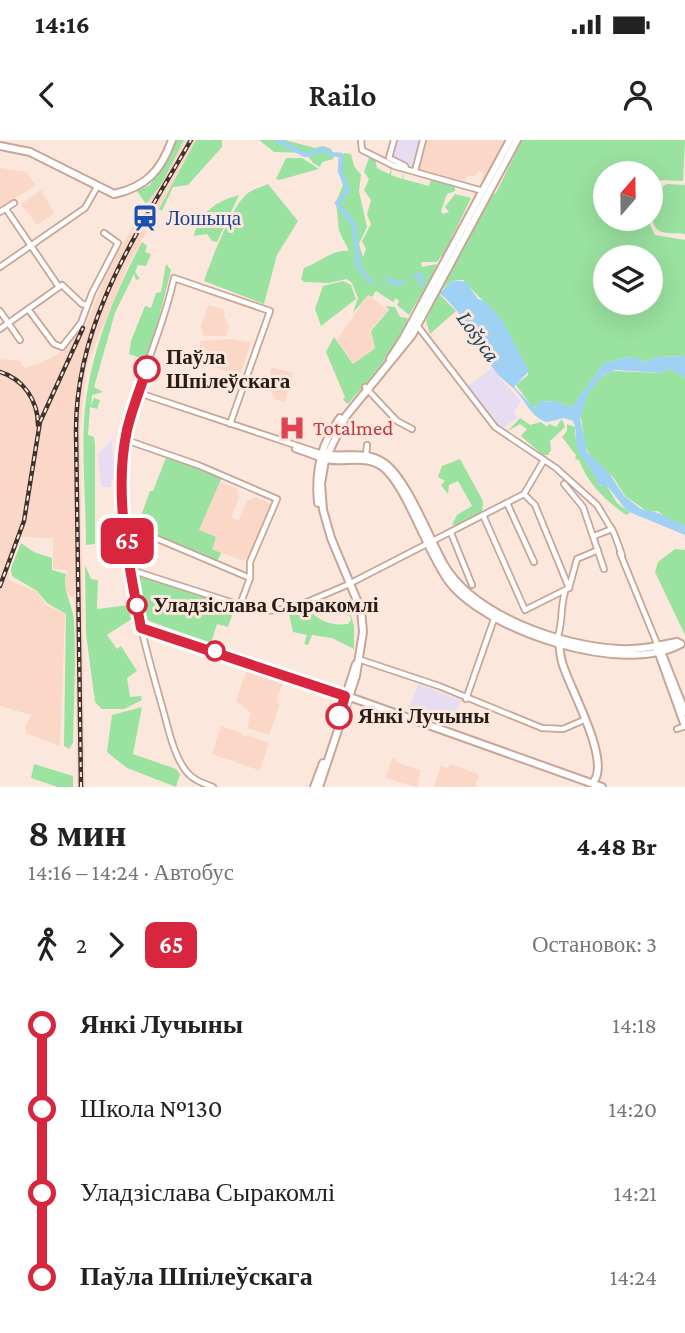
<!DOCTYPE html>
<html lang="ru">
<head>
<meta charset="utf-8">
<style>
	body { margin:0; font-family:"Crimson Pro",serif; background:#f6f6f6; color:#222; height:100vh; display:flex; flex-direction:column; font-size:26px; white-space:nowrap }
	* { box-sizing:border-box; margin:0 }
	p { font-size:23px; color:#767676 }
	.icon { flex:none; width:38px; height:38px; fill:none; stroke:currentColor; stroke-width:2; stroke-linecap:round; stroke-linejoin:round }
	.map { position:relative; height:647px; overflow:hidden }
	.details { display:flex; flex-direction:column; background:#fff; flex:1 }
	.details>* { flex:none }
	.badge { padding:0 14px; border-radius:10px; font-size:24px; line-height:46px }
	.needle { width:46px; rotate:20deg }
	.buttons { position:absolute; left:593px; top:21px; display:grid; gap:14px }
	.buttons a { display:grid; place-items:center; width:70px; height:70px; border-radius:50%; background:#fff; box-shadow:0 7px 28px #0002; font-size:35px }
	.map>.badge { position:absolute; translate:-50% -50%; box-shadow:0 0 0 4px #fff }
	.legs { display:flex; align-items:center; gap:10px; height:77px; padding:0 28px; font-size:23px }
	.legs p { margin-inline-start:auto }
	.summary { display:flex; align-items:center; justify-content:space-between; height:119px; padding:0 28px }
	h1 { font-size:38px; font-weight:600; line-height:52px }
	ul { padding:0 28px; list-style:none }
	li { display:flex; align-items:center; gap:24px; height:84px; font-size:26px }
	li i { display:grid; place-items:center; width:10px; height:100%; margin:0 9px; background:currentColor }
	li i::after { content:''; width:18px; height:18px; margin:-9px; border:5px solid; border-radius:50%; background:#fff }
	li p { margin-inline-start:auto }
	li:first-child i { background:linear-gradient(#0000 50%,currentColor 0) }
	li:last-child i { background:linear-gradient(currentColor 50%,#0000 0) }
	.status { display:flex; justify-content:space-between; align-items:center; height:49px; padding:0 35px; background:#fff; direction:ltr }
	.status svg { height:19px; fill:currentColor }
	header { display:flex; justify-content:space-between; align-items:center; height:91px; padding:0 28px; background:#fff; font-size:32px; font-weight:600 }
	.map>svg:first-child { display:block }
	.commercial { fill:#e7ddf2 }
	.built { fill:#fad7c7 }
	.green { fill:#9ae2a0; fill-rule:evenodd }
	.water { fill:#9ed1f4 }
	.lines { fill:none; stroke-linecap:round; stroke-linejoin:round }
	.river { stroke:#9ed1f4; stroke-width:4.5 }
	.minor-casing { stroke:#c8a697; stroke-width:8 }
	.major-casing { stroke:#c8a697; stroke-width:10 }
	.minor { stroke:#fff; stroke-width:4.5 }
	.major { stroke:#fff; stroke-width:6 }
	.rail-casing { stroke:#40332c; stroke-width:4.5 }
	.rail { stroke:#fce7dd; stroke-width:2; stroke-dasharray:5; stroke-linecap:butt }
	.line-1-casing { stroke:#fff; stroke-width:16 }
	.line-1 { stroke:#d7263d; stroke-width:10 }
	.stop-1-dot { fill:#fff; stroke:#d7263d; stroke-width:3.5 }
	.labels { text-anchor:middle; dominant-baseline:central; stroke-width:6; stroke-linejoin:round; paint-order:stroke }
	.transit-label { font-size:21px; fill:#164399; stroke:#fce7dd; text-anchor:start }
	.stop-label { font-size:21px; font-weight:bold; fill:#281c16; stroke:#fce7dd; text-anchor:start }
	.health-label { font-size:21px; fill:#be3a42; stroke:#fce7dd; text-anchor:start }
	.water-label { font-size:23px; font-style:italic; fill:#1f465e; stroke:#fce7dd }
</style>
</head>
<body>
<div class="status"><b>14:16</b><svg viewBox="0 0 49 12"><path d="M0 12V9h3v3zM5 12V6h3v6zM10 12V3h3v9zM15 12V0h3v12zM26 1h20v11H26zM47 4h2v5h-2z"/></svg></div>
<header><svg class="icon" aria-label="back" viewBox="0 0 24 24"><path d="M15 5l-7 7 7 7"/></svg>Railo<svg class="icon" aria-label="person" viewBox="0 0 24 24"><circle cx="12" cy="8" r="4"/><path d="M4 21q1-7 8-7t8 7"/></svg></header>
<div class="map">
<svg width="685" height="647" viewBox="0 0 685 647">
	<rect width="100%" height="100%" fill="#fce7dd"/>
	<g class="commercial">
		<polygon points="392,0 425,0 414,28 386,20"/>
		<polygon points="492,228 521,262 514,272 517,278 502,289 468,246"/>
		<polygon points="115,296 112,304 115,340 111,340 111,347 101,347 98,314"/>
		<polygon points="418,544 461,560 451,586 408,571"/>
	</g>
	<g class="built">
		<polygon points="184,0 196,0 128,126 86,227 80,292 85,647 77,647 75,457 69,456 65,445 67,430 53,429 53,398 19,397 9,428 9,440 37,452 46,465 65,474 60,606 26,593 25,587 31,575 0,566 0,219 20,221 24,228 41,223 58,214 81,190 84,191 108,129"/>
		<polygon points="425,0 504,0 482,43 483,33 478,30 475,37 467,35 465,41 417,29"/>
		<polygon points="0,28 26,32 36,45 0,68"/>
		<polygon points="41,50 54,73 37,85 21,64"/>
		<polygon points="368,155 388,170 370,191 375,207 353,223 337,200"/>
		<polygon points="209,165 225,170 224,176 229,186 226,196 203,196 201,185"/>
		<polygon points="233,199 251,203 240,234 197,223 195,219 201,201"/>
		<polygon points="272,227 293,233 285,262 274,259 268,241"/>
		<polygon points="220,342 237,349 239,358 231,377 234,379 239,380 247,361 256,357 271,364 250,415 244,421 211,409 199,390"/>
		<polygon points="247,529 283,543 277,558 279,567 269,595 247,588 251,573 236,561"/>
		<polygon points="221,586 241,593 243,597 247,595 269,603 261,627 258,630 212,614"/>
		<polygon points="393,617 398,623 421,630 417,647 385,638"/>
		<polygon points="450,624 479,634 475,647 434,647 441,626 448,628"/>
	</g>
	<g class="green">
		<polygon points="174,0 184,0 162,43 146,64 137,51 150,45"/>
		<polygon points="196,0 222,0 222,7 188,45 173,47 162,71 159,69"/>
		<polygon points="259,0 285,0 315,8 323,6 331,9 334,15 333,19 322,22 320,27 313,23 306,13 274,12"/>
		<path d="M522 0H685L683 41 661 40 651 50V33H606V79H647L655 95 685 100V216L658 217 643 223 642 220 628 217 604 223 572 267 554 261 537 262V267L533 268 516 245 528 235V229L501 180 463 140H453L441 151 490 56 496 53ZM606 117H651V163H606Z"/>
		<path d="M344 13 351 14 354 26 361 35 359 51 367 87 359 104 363 117 366 109 362 101 371 84 367 74 371 60 364 50 369 39 364 32 370 15 375 18 377 28 389 34 391 30 386 24 392 27 391 35 402 39 404 31 403 39 429 46 431 40 455 47V51L447 54 441 71 443 74 449 72 445 67 455 54 471 58 440 122 442 115 437 122H421L422 127 437 124 429 147H426L409 175 397 165 399 161 396 158 393 162 376 151 372 157 368 155 353 173 358 158 352 143 347 139 329 143 304 142 301 139 304 128C320 122 333 109 349 111L339 91 336 62 343 45 338 29Z"/>
		<polygon points="286,18 302,18 319,29 279,40 276,39"/>
		<path d="M268 44 298 81 277 115 264 164 204 141C210 123 233 63 248 53 253 49 262 47 268 44Z"/>
		<path d="M667 44 685 45V94C678 93 669 94 662 92 648 88 651 62 653 52Z"/>
		<path d="M239 55 217 102 212 101 207 94 194 96C198 73 217 61 239 55Z"/>
		<path d="M142 102 147 106 145 112 151 114 146 126 138 125 135 132 140 139 136 140 134 134 115 173 94 247 103 252 92 255 91 265 94 258 100 260 97 269 90 267 88 295 94 297 95 305V404L86 405C86 364 82 322 84 281 88 218 113 156 142 102Z"/>
		<polygon points="166,124 171,130 158,182 143,225 143,219 129,214 131,201 145,166 151,168 156,153 161,152"/>
		<polygon points="343,141 351,145 356,159 321,186 315,169 323,146"/>
		<polygon points="438,153 456,171 430,194 426,181"/>
		<path d="M386 166 395 167 400 177 408 178C396 212 372 236 348 264L343 260 345 257 326 212 334 197 353 224 375 208 371 191 389 170Z"/>
		<polygon points="670,229 685,238 685,386 667,379 658,371 648,372 625,356 613,337 591,317 585,306 580,272 588,253 601,237 612,231 661,233"/>
		<polygon points="520,278 530,285 541,282 547,287 549,284 556,287 562,279 565,287 550,301 551,310 548,315 543,315 521,296 527,289 520,284 508,291"/>
		<path d="M567 284 575 287C575 321 590 319 600 346H607L617 363 630 373 626 375C605 360 588 344 579 320L575 319 576 315 562 297 567 291Z"/>
		<polygon points="167,315 222,337 199,390 216,397 212,409 221,413 217,422 137,387 150,351 153,351"/>
		<polygon points="460,319 483,361 482,375 463,384 452,385 457,375 472,366 458,341 449,345 448,354 441,345 445,341 438,337 442,326"/>
		<path d="M21 403 34 412 52 418V430L66 434C62 451 73 464 74 481 76 521 74 562 73 603L69 609 64 606 66 474 47 463 37 451 12 436 11 428Z"/>
		<polygon points="675,409 685,410 685,495 655,432 658,422"/>
		<polygon points="85,425 91,439 98,440 97,469 129,465 133,478 107,495 117,509 121,506 137,531 127,538 130,557 141,556 142,560 124,569 102,569 95,562 86,494"/>
		<polygon points="139,434 238,469 234,470 228,487 217,484 211,503 149,481 144,477"/>
		<path d="M344 452 354 486V509L332 498 312 495 308 505 304 504 307 495 293 492 289 474 308 468C317 481 332 486 348 484L351 480Z"/>
		<polygon points="142,567 133,614 176,629 180,634 176,647 127,628 107,612 112,575"/>
		<polygon points="34,624 73,636 73,647 58,647 31,638"/>
	</g>
	<path class="water" d="M358 114 361 127 374 142 392 144 383 136 401 142 420 132 423 134 422 141 442 151 453 140 466 142 478 159 486 162 502 180 529 231 514 247 534 268 537 267V262L554 261 572 267 604 223 628 217 641 219 643 223 658 217 685 216V238L670 229 661 233 615 230 602 236 588 253 580 279 587 312 609 333 624 356 641 369 658 373 685 386V395L627 371 608 347 598 345C596 331 584 323 578 310 574 300 578 291 573 281L564 278 547 282C530 277 525 259 514 249 508 243 498 236 492 227 472 199 456 151 418 144L417 136 409 138 401 146 368 142 353 123 357 122Z"/>
	<g class="lines">
		<polyline class="river" points="277,0 305,15 325,9 330,14 341,15 340,31 348,51 337,63 354,85 358,120"/>
		<g class="minor-casing">
			<g id="minor">
				<polyline points="361,0 362,10 394,26 483,51"/>
				<polyline points="394,0 389,18 405,26 406,29"/>
				<polyline points="415,31 423,0"/>
				<polyline points="6,69 59,147"/>
				<polyline points="0,72 14,63"/>
				<polyline points="0,127 85,68 97,47"/>
				<polyline points="28,169 54,204 62,207 81,183 92,153 118,103 104,93"/>
				<polyline points="0,171 20,200"/>
				<polyline points="416,184 495,287 556,328 597,365 614,393 622,415"/>
				<polyline points="0,189 62,145 82,164 87,165"/>
				<polyline points="365,247 397,281 412,289"/>
				<polyline points="139,253 322,314"/>
				<polyline points="126,300 198,325 277,359 250,422 250,438 240,465"/>
				<polyline points="295,309 320,318"/>
				<polyline points="366,315 367,305"/>
				<polyline points="564,344 583,367 604,429"/>
				<polyline points="524,354 535,365 569,448"/>
				<polyline points="507,363 534,422"/>
				<polyline points="483,375 525,470 569,448"/>
				<polyline points="126,391 139,391 250,438"/>
				<polyline points="451,393 472,445"/>
				<polyline points="594,396 612,389"/>
				<polyline points="620,413 658,506"/>
				<polyline points="131,430 249,468 266,471 293,468 347,445 524,354 544,320"/>
				<polyline points="569,448 577,419 598,410"/>
				<polyline points="141,488 146,487 346,556"/>
				<path d="M558 496C563 481 560 468 565 452"/>
				<polyline points="361,520 439,546 542,588 563,589 584,580"/>
				<polyline points="466,559 494,479"/>
				<polyline points="677,589 685,586"/>
				<path d="M213 647C202 643 193 640 186 631 173 614 168 587 162 566 138 483 112 387 126 300 134 245 163 193 174 138L270 171 230 284"/>
			</g>
		</g>
		<g class="major-casing">
			<g id="major">
				<path d="M0 6 30 12 114 54C146 47 161 31 172 0"/>
				<polyline points="390,219 403,199 510,0"/>
				<path d="M320 318C341 325 364 313 383 327 407 346 428 415 450 443 488 491 624 536 681 504L677 502C658 506 639 510 619 509 561 506 473 476 443 423 429 397 406 338 384 323 364 309 343 319 322 314"/>
				<path d="M318 363C315 333 321 303 340 278"/>
				<path d="M559 501C560 510 560 519 564 528 572 552 610 620 594 641"/>
				<polyline points="657,508 685,586"/>
				<polyline points="660,509 685,572"/>
				<polyline points="347,556 602,647"/>
				<polyline points="339,577 356,524"/>
				<polyline points="314,647 323,623"/>
				<polyline points="319,647 356,536 363,492 361,470 331,398 323,370 321,344 325,320 346,276 412,195 517,0"/>
			</g>
		</g>
		<use href="#minor" class="minor"/>
		<use href="#major" class="major"/>
		<g class="rail-casing">
			<g id="rail">
				<path d="M0 232C23 239 38 260 38 285"/>
				<polyline points="0,446 24,381 40,282 83,188"/>
				<path d="M81 647 76 290C76 180 138 92 191 0"/>
			</g>
		</g>
		<use href="#rail" class="rail"/>
	</g>
	<g class="lines">
		<g class="line-1-casing">
			<path id="line-1" d="M147 229C140 249 132 269 127 290 113 354 129 425 141 488L345 556 339 576"/>
		</g>
		<use href="#line-1" class="line-1"/>
	</g>
	<defs>
		<g id="station-bare" transform="scale(2.1)"><path d="M-3-6H3Q5-6 5-4V2Q5 4 3 4L4.5 6H3L1.5 4h-3L-3 6H-4.5L-3 4Q-5 4-5 2V-4Q-5-6-3-6ZM-3.5-4v3h7v-3ZM-3.5 1v1.5H-2V1ZM2 1v1.5H3.5V1Z" fill="#1a4fb4" stroke="#fce7dd" stroke-width="2.5" paint-order="stroke"/></g>
		<g id="hospital-bare" transform="scale(2.1)"><path d="M-5-5h3v3.5h4V-5h3V5h-3V1.5h-4V5h-3Z" fill="#e0444e" stroke="#fce7dd" stroke-width="2.5" paint-order="stroke"/></g>
	</defs>
	<g fill-rule="evenodd">
		<use href="#station-bare" x="145" y="78"/>
		<use href="#hospital-bare" x="292" y="288"/>
	</g>
	<g class="stop-1-dot">
		<circle cx="147" cy="229" r="12"/>
		<circle cx="137" cy="465" r="9"/>
		<circle cx="215" cy="511" r="9"/>
		<circle cx="339" cy="576" r="12"/>
	</g>
	<g class="labels">
		<g class="transit-label">
			<text x="166" y="78">Лошыца</text>
		</g>
		<g class="stop-label">
			<text x="166" y="217">Паўла<tspan x="166" dy="24">Шпілеўскага</tspan></text>
			<text x="153" y="465">Уладзіслава Сыракомлі</text>
			<text x="358" y="576">Янкі Лучыны</text>
		</g>
		<g class="health-label">
			<text x="313" y="288">Totalmed</text>
		</g>
		<g class="water-label">
			<text transform="translate(479 196) rotate(54)">Lošyca</text>
		</g>
	</g>
</svg>
<div class="buttons">
<a><svg class="needle" viewBox="-14 -14 28 28"><path d="M0-13l5 13h-10z" fill="#e53935"/><path d="M0 13l5-13h-10z" fill="#767676"/></svg></a>
<a><svg class="icon" aria-label="layers" viewBox="0 0 24 24"><path d="M12 4l9 5-9 5-9-5zM3 14l9 5 9-5"/></svg></a>
</div>
<b class="badge" style="left:127px;top:401px;background:#d7263d;color:#fff">65</b>
</div>
<section class="details">
<div class="summary"><div><h1>8 мин</h1><p>14:16 – 14:24 · Автобус</p></div><b>4.48 Br</b></div>
<div class="legs"><svg class="icon" aria-label="walk" viewBox="0 0 24 24"><circle cx="13" cy="4" r="2"/><path d="M13 8l-2 6 4 7M11 14l-3 7M7 12l3-4h3l4 4"/></svg>2<svg class="icon" aria-label="forward" viewBox="0 0 24 24"><path d="M9 5l7 7-7 7"/></svg><b class="badge" style="background:#d7263d;color:#fff">65</b><p>Остановок: 3</p></div>
<ul>
<li><i style="color:#d7263d"></i><b>Янкі Лучыны</b><p>14:18</p></li>
<li><i style="color:#d7263d"></i><span>Школа №130</span><p>14:20</p></li>
<li><i style="color:#d7263d"></i><span>Уладзіслава Сыракомлі</span><p>14:21</p></li>
<li><i style="color:#d7263d"></i><b>Паўла Шпілеўскага</b><p>14:24</p></li>
</ul>
</section>
</body>
</html>
